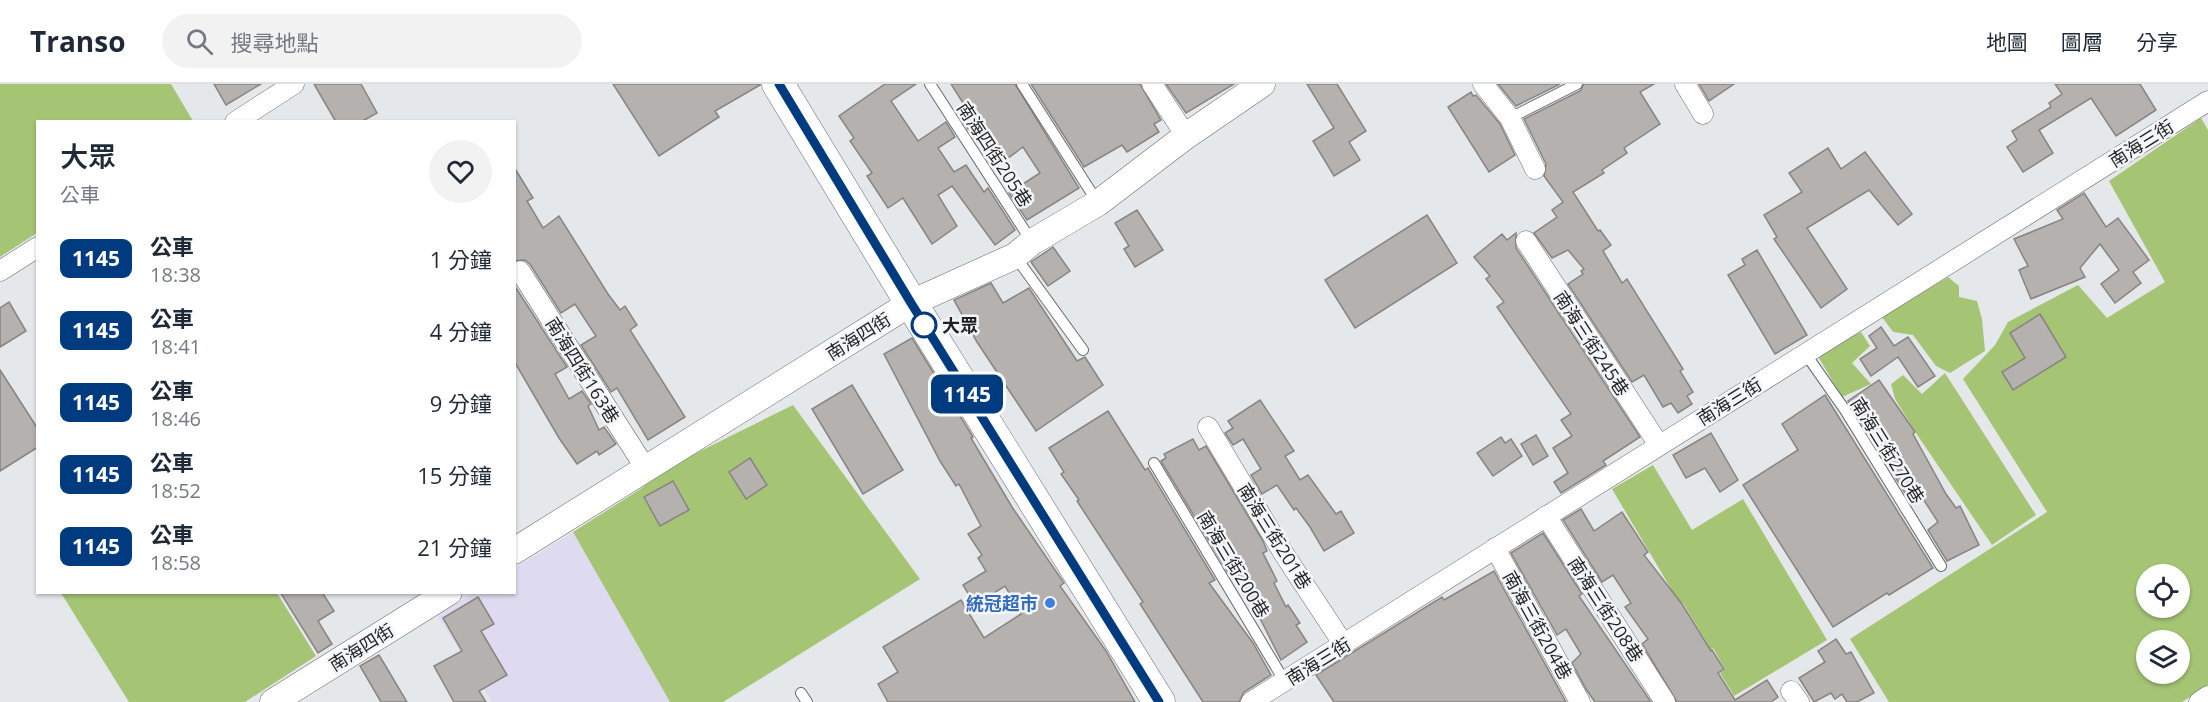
<!DOCTYPE html>
<html lang="zh-TW">
<head>
<meta charset="utf-8">
<style>
	body { margin:0; font-family:"Open Sans","Noto Sans TC",sans-serif; background:#f2f2f3; color:#1f2937; height:100vh; display:flex; flex-direction:column; font-size:22px; white-space:nowrap }
	* { box-sizing:border-box; margin:0 }
	p { font-size:20px; color:#747a83 }
	.icon { flex:none; width:33px; height:33px; fill:none; stroke:currentColor; stroke-width:2; stroke-linecap:round; stroke-linejoin:round }
	.map { position:relative; flex:1; overflow:hidden }
	.details { position:absolute; left:36px; top:36px; width:480px; height:474px; display:flex; flex-direction:column; background:#fff; border-radius:0px; box-shadow:0 2px 4px #0004 }
	.details>* { flex:none }
	.badge { padding:0 12px; border-radius:9px; font-size:21px; line-height:39px }
	.buttons { position:absolute; left:2136px; top:480px; display:grid; gap:12px }
	.buttons a { display:grid; place-items:center; width:54px; height:54px; border-radius:50%; background:#fff; box-shadow:0 2px 4px #0004; font-size:30px }
	.map>.badge { position:absolute; translate:-50% -50%; box-shadow:0 0 0 3px #fff }
	.round { display:grid; place-items:center; flex:none; width:63px; height:63px; border-radius:32px; background:#f2f2f3 }
	.overview { display:flex; align-items:center; justify-content:space-between; height:102px; padding:0 24px }
	h1 { font-size:28px; font-weight:600; line-height:45px }
	ul { padding:0; list-style:none }
	li { display:flex; align-items:center; gap:18px; height:72px; padding:0 24px }
	li div { flex:1 }
	li b { display:block; font-size:22px }
	li em { font-style:normal }
	li .badge { min-width:66px; font-weight:700; text-align:center }
	header { display:flex; align-items:center; gap:36px; box-sizing:border-box; height:84px; padding:0 30px; background:#fff; border-bottom:2px solid #e0e1e3 }
	header strong { font-size:28px }
	nav { display:flex; gap:33px; margin-inline-start:auto; font-size:21px }
	.search { width:420px; height:54px; background:#f2f2f3; display:flex; align-items:center; gap:15px; box-sizing:border-box; padding:0 21px; border-radius:33px; color:#747a83; font-size:22px }
	.map>svg:first-child { display:block }
	.industrial { fill:#dedbf0 }
	.green { fill:#a5c575; fill-rule:evenodd }
	.building { fill:#b4b1af; stroke:#878481; stroke-width:1.5 }
	.lines { fill:none; stroke-linecap:round; stroke-linejoin:round }
	.service-casing { stroke:#696b6e; stroke-width:12 }
	.minor-casing { stroke:#696b6e; stroke-width:21 }
	.tertiary-casing { stroke:#696b6e; stroke-width:27 }
	.primary-casing { stroke:#696b6e; stroke-width:33 }
	.service { stroke:#fff; stroke-width:10 }
	.minor { stroke:#fff; stroke-width:20 }
	.tertiary { stroke:#fff; stroke-width:26 }
	.primary { stroke:#fff; stroke-width:32 }
	.line-casing { stroke:#fff; stroke-width:14 }
	.line { stroke:#003b80; stroke-width:9 }
	.stop-dot { fill:#fff; stroke:#003b80; stroke-width:3 }
	.shop-dot { fill:#3f7fe0; stroke:#f3f5f8; stroke-width:2 }
	.labels { text-anchor:middle; dominant-baseline:central; stroke-width:5; stroke-linejoin:round; paint-order:stroke }
	.street-label { font-size:18px; fill:#1f2021; stroke:#f3f5f8 }
	.stop-label { font-size:18px; font-weight:bold; fill:#1f2021; stroke:#f3f5f8; text-anchor:start }
	.shop-label { font-size:18px; font-weight:bold; fill:#366cbe; stroke:#f3f5f8; text-anchor:end }
</style>
</head>
<body>
<header>
<strong>Transo</strong>
<div class="search"><svg class="icon" aria-label="search" viewBox="0 0 24 24"><circle cx="10" cy="10" r="6"/><path d="M15 15l6 6"/></svg>搜尋地點</div>
<nav><a>地圖</a><a>圖層</a><a>分享</a></nav>
</header>
<div class="map">
<svg width="2208" height="618" viewBox="0 0 2208 618">
	<rect width="100%" height="100%" fill="#e5e8eb"/>
	<polygon class="industrial" points="573,448 670,618 492,618 437,531 474,509 514,508 515,484"/>
	<g class="green">
		<polygon points="0,0 171,0 193,37 38,38 37,149 0,173"/>
		<path d="M2201 34 2208 46V601L2182 618H1889L1850 555 2047 428 1963 295 1995 261 2008 238 2078 201 2107 234 2165 198 2109 97ZM2146 490H2180V524H2146ZM2146 556H2180V590H2146Z"/>
		<polygon points="1948,193 1959,202 1959,213 1977,217 1982,235 1985,267 1950,289 1936,282 1913,251 1893,248 1882,233"/>
		<polygon points="1861,248 1870,262 1852,279 1871,300 1842,313 1816,269"/>
		<polygon points="1945,289 2036,431 1992,461 1918,352 1895,315 1891,300 1903,291 1922,310"/>
		<polygon points="793,321 920,495 723,618 670,618 573,448 639,406 670,382"/>
		<polygon points="1653,381 1692,446 1743,415 1827,556 1734,612 1720,589 1725,585 1713,564 1707,568 1703,561 1707,559 1683,519 1680,520 1612,405"/>
		<polygon points="61,509 277,509 316,572 245,618 129,618"/>
	</g>
	<g class="building">
		<polygon points="214,0 261,0 226,21"/>
		<polygon points="314,0 361,0 377,29 361,38 336,38"/>
		<polygon points="613,0 760,0 760,1 715,27 719,33 659,72"/>
		<polygon points="885,0 916,0 891,17 918,57 946,38 955,53 938,64 954,88 966,81 984,108 988,104 1015,146 995,161 952,102 938,111 957,142 932,160 903,114 888,124 867,92 872,89 850,57 854,54 839,32"/>
		<polygon points="951,0 1015,0 1079,104 1027,136 1009,109 1040,89 1023,63 1000,80 973,41 968,45 958,30 965,22"/>
		<polygon points="1031,0 1140,0 1161,36 1154,40 1159,48 1127,68 1122,61 1084,83"/>
		<polygon points="1166,0 1234,0 1186,29"/>
		<polygon points="1307,0 1337,0 1366,47 1349,58 1360,76 1334,92 1313,57 1334,44"/>
		<polygon points="1498,0 1560,0 1516,22"/>
		<polygon points="1584,0 1654,0 1640,8 1660,40 1624,64 1627,69 1602,86 1604,89 1573,108 1598,147 1600,146 1611,161 1603,167 1622,199 1627,195 1683,285 1680,287 1693,308 1687,312 1692,320 1678,329 1671,319 1663,323 1644,291 1632,298 1568,200 1583,190 1581,187 1584,185 1568,166 1552,174 1534,149 1557,133 1552,126 1563,118 1544,92 1546,80 1524,35 1580,7"/>
		<polygon points="1699,0 1734,0 1709,17"/>
		<polygon points="2055,0 2140,0 2156,26 2116,52 2091,14 2039,46 2053,69 2023,88 2007,63 2017,56 2012,47 2051,23 2049,19 2062,10"/>
		<polygon points="1471,8 1473,12 1476,11 1500,40 1515,71 1489,88 1448,23"/>
		<polygon points="1828,64 1841,85 1865,68 1912,130 1898,141 1869,106 1807,144 1847,205 1821,224 1774,155 1777,153 1764,131 1802,108 1789,89"/>
		<polygon points="514,83 533,114 527,117 543,144 559,132 608,210 620,226 625,222 637,241 630,246 685,333 648,356 617,304 611,308 581,261 596,252 575,220 561,229 530,180 525,176 514,177"/>
		<polygon points="2084,109 2106,143 2118,134 2149,176 2133,188 2141,199 2115,219 2101,200 2119,186 2100,160 2080,184 2085,193 2031,215 2019,186 2028,182 2014,155 2063,135 2057,126"/>
		<polygon points="1137,126 1163,166 1135,183 1124,165 1129,162 1115,139"/>
		<polygon points="1427,131 1457,179 1355,244 1325,196"/>
		<polygon points="1516,149 1516,164 1640,353 1603,377 1606,381 1561,409 1554,398 1568,389 1553,364 1572,352 1561,336 1571,330 1497,223 1504,218 1486,195 1490,192 1474,173 1502,150 1507,156"/>
		<polygon points="1053,163 1070,187 1048,202 1031,178"/>
		<polygon points="1757,166 1807,251 1775,270 1728,191 1745,181 1742,175"/>
		<polygon points="991,199 1003,219 1029,204 1077,277 1085,273 1103,301 1036,347 977,258 954,216"/>
		<polygon points="514,201 567,283 555,290 569,315 582,307 591,320 588,322 599,346 604,343 616,360 599,371 597,367 577,380 559,354 514,277"/>
		<polygon points="9,218 26,247 0,263 0,224"/>
		<polygon points="2040,230 2066,273 2013,306 2002,288 2025,274 2010,249"/>
		<polygon points="1881,243 1894,262 1908,253 1935,292 1918,303 1898,273 1871,292 1860,275 1877,264 1869,252"/>
		<polygon points="912,254 973,353 971,354 1012,423 1064,499 1060,502 1106,567 1135,618 888,618 878,600 898,588 883,563 961,516 984,554 1021,530 1005,502 975,521 963,501 986,487 978,474 982,471 968,450 981,442 959,400 956,402 940,377 884,270"/>
		<polygon points="0,286 38,345 38,363 0,387"/>
		<polygon points="1879,296 1915,348 1913,350 1946,410 1956,424 1960,422 1979,461 1947,477 1928,446 1938,438 1918,407 1908,414 1848,317"/>
		<polygon points="852,301 903,386 863,410 812,325"/>
		<polygon points="1825,311 1933,484 1889,511 1887,509 1833,543 1743,401 1798,366 1782,340"/>
		<polygon points="1260,316 1294,367 1285,372 1300,396 1308,391 1336,430 1341,427 1354,449 1324,467 1310,443 1296,424 1294,426 1277,401 1262,410 1251,391 1261,385 1243,355 1233,361 1225,349 1233,344 1228,337"/>
		<polygon points="1108,327 1145,386 1148,384 1215,496 1209,499 1253,559 1271,591 1244,608 1239,618 1203,618 1140,520 1143,518 1077,417 1079,416 1061,390 1064,388 1049,364"/>
		<polygon points="1711,349 1738,396 1720,408 1705,384 1686,394 1673,371"/>
		<polygon points="1536,351 1548,372 1533,381 1521,360"/>
		<polygon points="1501,353 1505,359 1511,355 1522,372 1493,392 1477,369"/>
		<polygon points="1193,355 1199,366 1206,362 1263,457 1267,467 1263,469 1277,497 1274,499 1286,523 1288,521 1300,539 1296,541 1307,558 1281,576 1236,487 1229,490 1161,377 1166,374 1164,370"/>
		<polygon points="750,374 767,401 746,415 729,388"/>
		<polygon points="673,397 689,426 660,442 644,413"/>
		<polygon points="1581,425 1594,447 1622,428 1648,468 1644,471 1682,520 1711,567 1712,566 1724,585 1718,589 1735,616 1767,596 1778,613 1771,618 1677,618 1642,560 1648,555 1625,523 1631,519 1613,491 1602,498 1563,436"/>
		<polygon points="1543,449 1582,510 1579,512 1651,618 1595,618 1586,605 1572,579 1581,570 1566,545 1557,551 1511,469"/>
		<polygon points="1494,487 1566,618 1334,618 1316,591 1442,513 1444,516"/>
		<polygon points="280,508 322,508 334,527 318,537 332,560 318,569"/>
		<polygon points="478,513 494,540 481,547 507,591 479,607 486,618 454,618 434,582 462,567 443,534"/>
		<polygon points="1836,555 1846,570 1851,568 1874,609 1857,618 1847,618 1842,610 1835,615 1831,609 1814,618 1799,594 1825,578 1818,567"/>
		<polygon points="379,571 407,618 381,618 360,582"/>
	</g>
	<g class="lines">
		<g class="service-casing">
			<g id="service">
				<polyline points="930,0 1032,158"/>
				<polyline points="1022,0 1098,119"/>
				<polyline points="1510,34 1577,0"/>
				<polyline points="1015,172 1083,266"/>
				<polyline points="1805,269 1845,326 1941,482"/>
				<polyline points="1154,379 1285,598"/>
				<polyline points="801,609 807,618"/>
			</g>
		</g>
		<g class="minor-casing">
			<g id="minor">
				<polyline points="1152,0 1186,52"/>
				<polyline points="1483,0 1510,34 1535,85"/>
				<polyline points="1685,0 1703,30"/>
				<polyline points="235,38 294,0"/>
				<polyline points="1526,157 1659,361"/>
				<polyline points="0,187 38,163"/>
				<polyline points="520,187 646,385"/>
				<polyline points="1208,343 1284,470 1344,561"/>
				<polyline points="1546,432 1665,618"/>
				<polyline points="1495,464 1580,618"/>
				<polyline points="1791,607 1799,618"/>
				<polyline points="1251,618 2208,17"/>
				<polyline points="2199,618 2208,612"/>
			</g>
		</g>
		<g class="tertiary-casing">
			<g id="tertiary">
				<polyline points="514,467 911,219 1015,172 1032,158 1098,119 1186,52 1262,0"/>
				<polyline points="273,618 449,508"/>
			</g>
		</g>
		<g class="primary-casing">
			<polyline id="primary" points="778,0 911,219 1159,618"/>
		</g>
		<use href="#service" class="service"/>
		<use href="#minor" class="minor"/>
		<use href="#tertiary" class="tertiary"/>
		<use href="#primary" class="primary"/>
	</g>
	<g class="lines">
		<g class="line-casing">
			<polyline id="line" points="779,0 911,219 1159,618"/>
		</g>
		<use href="#line" class="line"/>
	</g>
	<circle class="stop-dot" cx="924" cy="241" r="12"/>
	<circle class="shop-dot" cx="1050" cy="519" r="6"/>
	<g class="labels">
		<g class="street-label">
			<text transform="translate(2141 59) rotate(-32)">南海三街</text>
			<text transform="translate(995 70) rotate(57)">南海四街205巷</text>
			<text transform="translate(858 252) rotate(-32)">南海四街</text>
			<text transform="translate(1592 259) rotate(57)">南海三街245巷</text>
			<text transform="translate(583 286) rotate(58)">南海四街163巷</text>
			<text transform="translate(1729 317) rotate(-32)">南海三街</text>
			<text transform="translate(1888 366) rotate(58)">南海三街270巷</text>
			<text transform="translate(1275 452) rotate(58)">南海三街201巷</text>
			<text transform="translate(1234 480) rotate(59)">南海三街200巷</text>
			<text transform="translate(1606 525) rotate(57)">南海三街208巷</text>
			<text transform="translate(1538 541) rotate(61)">南海三街204巷</text>
			<text transform="translate(361 563) rotate(-32)">南海四街</text>
			<text transform="translate(1318 577) rotate(-32)">南海三街</text>
		</g>
		<g class="stop-label">
			<text x="942" y="241">大眾</text>
		</g>
		<g class="shop-label">
			<text x="1038" y="519">統冠超市</text>
		</g>
	</g>
</svg>
<div class="buttons">
<a><svg class="icon" aria-label="locate" viewBox="0 0 24 24"><circle cx="12" cy="12" r="6"/><path d="M12 2v4M12 18v4M2 12h4M18 12h4"/></svg></a>
<a><svg class="icon" aria-label="layers" viewBox="0 0 24 24"><path d="M12 4l9 5-9 5-9-5zM3 14l9 5 9-5"/></svg></a>
</div>
<b class="badge" style="left:967px;top:310px;background:#003b80;color:#fff">1145</b>
<section class="details">
<div class="overview"><div><h1>大眾</h1><p>公車</p></div><a class="round"><svg class="icon" aria-label="heart" viewBox="0 0 24 24"><path d="M12 20l-8-8c-3-5 5-10 8-4 3-6 11-1 8 4z"/></svg></a></div>
<ul>
<li><span class="badge" style="background:#003b80;color:#fff">1145</span><div><b>公車</b><p>18:38</p></div><em>1 分鐘</em></li>
<li><span class="badge" style="background:#003b80;color:#fff">1145</span><div><b>公車</b><p>18:41</p></div><em>4 分鐘</em></li>
<li><span class="badge" style="background:#003b80;color:#fff">1145</span><div><b>公車</b><p>18:46</p></div><em>9 分鐘</em></li>
<li><span class="badge" style="background:#003b80;color:#fff">1145</span><div><b>公車</b><p>18:52</p></div><em>15 分鐘</em></li>
<li><span class="badge" style="background:#003b80;color:#fff">1145</span><div><b>公車</b><p>18:58</p></div><em>21 分鐘</em></li>
</ul>
</section>
</div>
</body>
</html>
